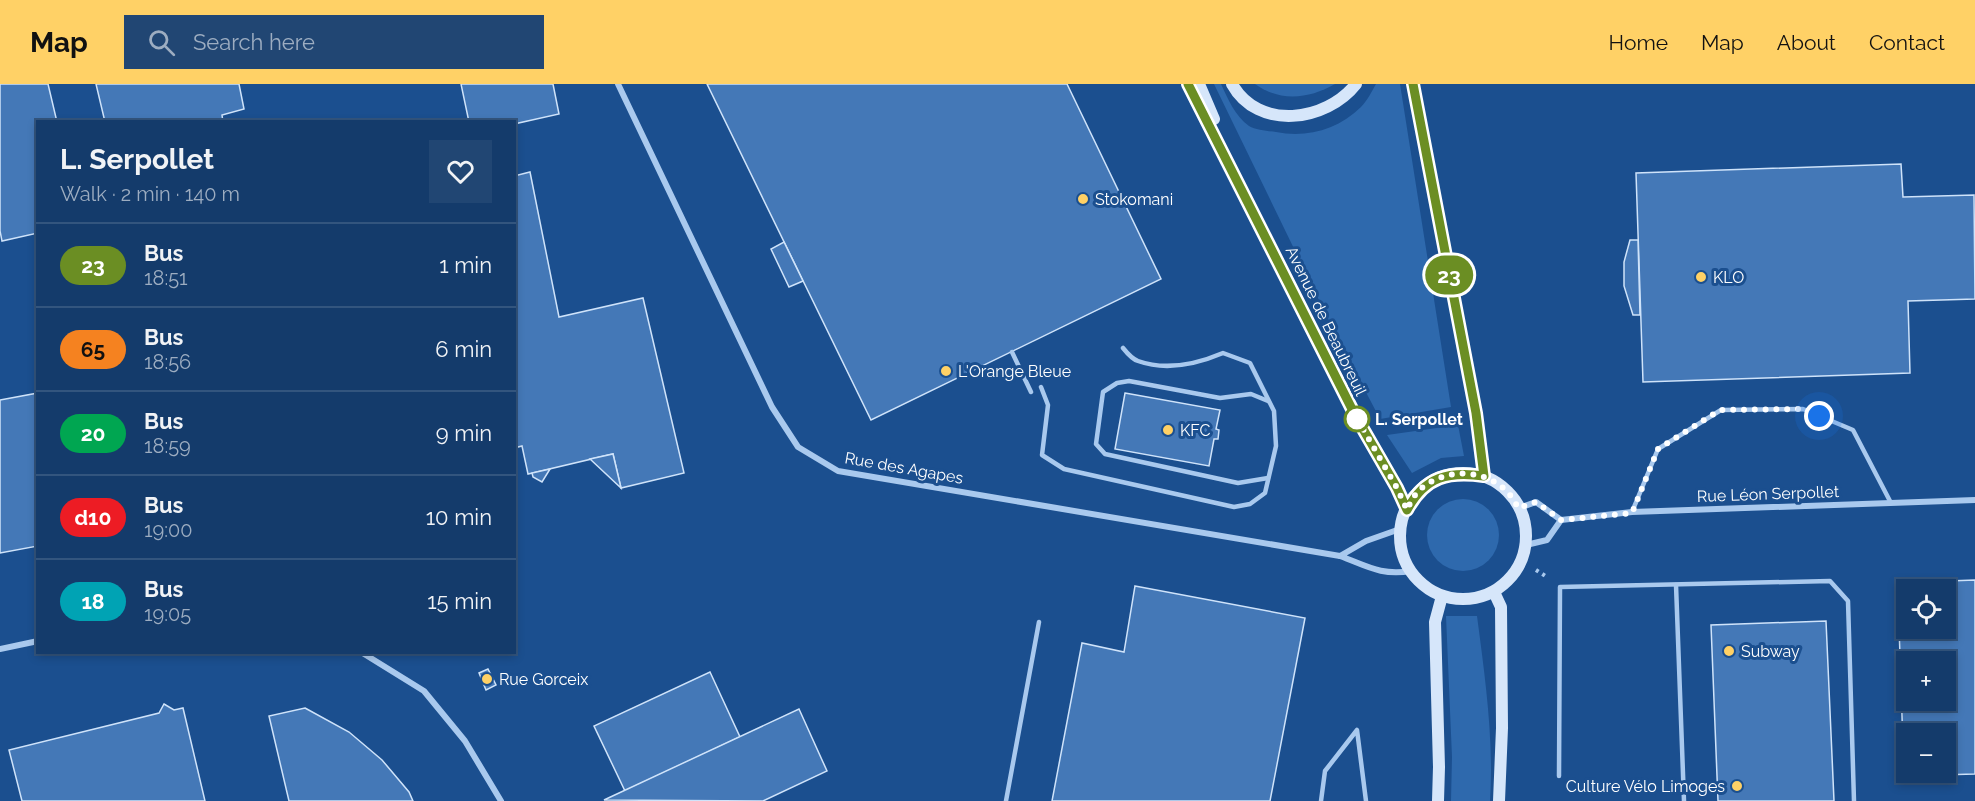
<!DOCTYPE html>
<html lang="en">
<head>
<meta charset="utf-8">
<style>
	body { margin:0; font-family:Raleway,sans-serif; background:#214673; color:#f1f3f6; height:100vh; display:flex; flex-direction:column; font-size:22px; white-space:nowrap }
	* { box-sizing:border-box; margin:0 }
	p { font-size:20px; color:#9dadc1 }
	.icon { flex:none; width:33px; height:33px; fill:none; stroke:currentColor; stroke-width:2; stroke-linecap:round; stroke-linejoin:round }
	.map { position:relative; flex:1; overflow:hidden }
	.drawer { position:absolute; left:36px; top:36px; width:480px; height:534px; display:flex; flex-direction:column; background:#143b6b; border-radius:0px; box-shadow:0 3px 9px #0003,0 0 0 2px #33557e }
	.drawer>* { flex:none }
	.badge { padding:0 12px; border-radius:20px; font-size:21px; line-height:39px }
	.controls { position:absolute; left:1896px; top:495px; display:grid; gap:12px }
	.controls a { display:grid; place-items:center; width:60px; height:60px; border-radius:0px; background:#143b6b; box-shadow:0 3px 9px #0003,0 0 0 2px #33557e; font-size:30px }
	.you { position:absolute; width:30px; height:30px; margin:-15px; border:4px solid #fff; border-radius:50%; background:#1a73e8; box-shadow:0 0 0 9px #1a73e833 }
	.map>.badge { position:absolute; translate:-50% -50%; box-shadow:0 0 0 3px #fff }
	.round { display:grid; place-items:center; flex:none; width:63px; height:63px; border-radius:0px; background:#214673 }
	.headline { display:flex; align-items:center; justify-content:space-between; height:102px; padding:0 24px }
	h1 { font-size:28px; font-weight:700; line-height:45px }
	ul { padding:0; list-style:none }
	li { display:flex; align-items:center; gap:18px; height:84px; padding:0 24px; border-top:2px solid #33557e }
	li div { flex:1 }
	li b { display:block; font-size:22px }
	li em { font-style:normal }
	li .badge { min-width:66px; font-weight:700; text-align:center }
	header { display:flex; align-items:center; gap:36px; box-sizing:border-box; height:84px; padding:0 30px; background:#ffd166; color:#111 }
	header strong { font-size:28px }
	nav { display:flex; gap:33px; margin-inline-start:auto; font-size:21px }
	.search { width:420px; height:54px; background:#214673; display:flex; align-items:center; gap:15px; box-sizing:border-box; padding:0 21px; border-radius:0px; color:#9dadc1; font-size:22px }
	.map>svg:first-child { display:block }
	.green { fill:#2e69ad }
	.building { fill:#4478b7; stroke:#cfe3fa; stroke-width:1.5; fill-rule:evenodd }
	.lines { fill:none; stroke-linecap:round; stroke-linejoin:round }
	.path { stroke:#a9c9ee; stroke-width:4; stroke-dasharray:3 4.5; stroke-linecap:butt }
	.lane { stroke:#a9c9ee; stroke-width:4.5 }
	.street { stroke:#a9c9ee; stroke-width:6 }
	.secondary { stroke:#d6e6fa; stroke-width:12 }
	.line-casing { stroke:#fff; stroke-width:14 }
	.line { stroke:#6b8e23; stroke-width:9 }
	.walk { stroke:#fff; stroke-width:6; stroke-dasharray:0 10.8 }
	.poi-dot { fill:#ffd166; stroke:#1b4f8f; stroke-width:2 }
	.stop-dot { fill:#fff; stroke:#6b8e23; stroke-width:3 }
	.labels { text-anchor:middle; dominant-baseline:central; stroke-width:6; stroke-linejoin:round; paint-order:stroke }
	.poi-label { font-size:16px; fill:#fff; stroke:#1b4f8f; text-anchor:start }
	.street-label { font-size:16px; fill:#fff; stroke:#1b4f8f }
	.stop-label { font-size:16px; font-weight:bold; fill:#fff; stroke:#1b4f8f; text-anchor:start }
</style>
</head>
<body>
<header>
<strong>Map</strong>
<div class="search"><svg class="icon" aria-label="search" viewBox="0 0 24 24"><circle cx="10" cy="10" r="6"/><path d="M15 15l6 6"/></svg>Search here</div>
<nav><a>Home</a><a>Map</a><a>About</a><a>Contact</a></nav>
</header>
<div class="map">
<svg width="1975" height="717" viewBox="0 0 1975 717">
	<rect width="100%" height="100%" fill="#1b4f8f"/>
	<g class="green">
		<path d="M1214 0H1221C1228 15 1235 32 1249 42 1256 46 1268 47 1276 48 1306 54 1338 46 1361 23 1367 17 1372 7 1376 0H1400L1451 323 1380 335 1335 249Z"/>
		<path d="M1255 0H1335C1309 15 1280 18 1255 0Z"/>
		<polygon points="1458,341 1464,372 1441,374 1412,389 1387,351"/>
		<circle cx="1463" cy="451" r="36"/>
		<path d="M1446 532H1477C1485 593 1494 655 1490 717H1451L1452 673Z"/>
	</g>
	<g class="building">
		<polygon points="0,0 48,0 57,38 38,38 38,149 2,157 0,147"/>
		<polygon points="96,0 239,0 244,25 222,31 223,38 105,38"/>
		<polygon points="461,0 553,0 559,30 514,40 514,38 469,38"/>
		<polygon points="707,0 1067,0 1161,195 871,336"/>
		<polygon points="1901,80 1903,113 1974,111 1975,215 1908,217 1910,289 1643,298 1636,89"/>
		<polygon points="530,88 559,233 643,214 684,389 621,404 613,370 528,390 522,362 514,364 514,92"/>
		<polygon points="1630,156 1638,156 1640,231 1633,231 1624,202 1624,178"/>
		<polygon points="784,158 803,197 789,203 771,165"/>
		<polygon points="38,309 38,462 0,469 0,316"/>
		<polygon points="1125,309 1220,326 1216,345 1219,346 1218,355 1214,355 1209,382 1115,365"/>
		<polygon points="613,370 621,404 590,375"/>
		<polygon points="550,385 542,398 533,393 532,389"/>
		<path d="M1975 496V690L1904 692 1898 512H1906V544H1946V506H1923L1922 498ZM1906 578H1946V616H1906ZM1906 650H1946V688H1906Z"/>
		<polygon points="1135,502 1305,534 1270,717 1052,717 1082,559 1124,568"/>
		<polygon points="1826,537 1834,717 1718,717 1711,541"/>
		<polygon points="488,585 496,601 486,606 479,589"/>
		<polygon points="710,588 740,653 625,707 594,642"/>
		<polygon points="164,620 174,626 183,624 205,717 22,717 9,666 159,629"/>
		<polygon points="305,624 349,648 382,676 409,708 413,717 289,717 269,632"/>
		<polygon points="799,625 827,687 763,717 604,716"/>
	</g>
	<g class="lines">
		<polyline class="path" points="1536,486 1547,493"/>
		<g class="lane">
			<polyline points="1012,268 1031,308"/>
			<path d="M1041 303 1048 321 1042 371 1064 385 1234 423 1250 420 1265 409 1276 362 1274 327 1250 279 1223 269C1197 280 1166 287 1138 277 1132 275 1127 269 1123 264"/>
			<polyline points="1268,394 1238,399 1105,370 1096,360 1103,308 1117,299 1129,297 1220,314 1251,310 1268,317"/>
			<polyline points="1632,428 1658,365 1721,326 1803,325 1853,346 1891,419"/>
			<polyline points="1676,501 1684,717"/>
			<polyline points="1559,692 1560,503 1830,497 1848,517 1854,717"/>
			<polyline points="1006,717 1039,538"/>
			<polyline points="1321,717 1325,687 1357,646 1366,717"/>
		</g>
		<g class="street">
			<polyline points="618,0 772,323 798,363 838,387 1340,472"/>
			<polyline points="1519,424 1536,418 1561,436 1547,456 1526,461"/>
			<polyline points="1561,436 1632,428 1975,416"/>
			<path d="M1400 445 1366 457 1340 472C1367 482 1381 492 1411 487"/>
			<polyline points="0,565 38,557"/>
			<polyline points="361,568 424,607 465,657 501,717"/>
		</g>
		<g class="secondary">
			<polyline points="1188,0 1355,331 1397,404 1407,426"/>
			<polyline points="1199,0 1214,35"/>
			<path d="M1232 0C1258 47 1326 38 1356 0"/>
			<polyline points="1413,0 1476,329 1484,392"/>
			<circle cx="1463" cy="452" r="63"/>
			<polyline points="1494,508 1501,523 1502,644 1499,717"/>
			<polyline points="1438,717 1439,683 1435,538 1442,512"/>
		</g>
	</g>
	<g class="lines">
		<g class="line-casing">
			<path id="line" d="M1188 0 1355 331 1397 404 1407 426C1425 392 1449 387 1484 392L1476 329 1413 0"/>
		</g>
		<use href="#line" class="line"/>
		<path class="walk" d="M1357 335 1355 331 1397 404 1407 426C1411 417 1415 409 1423 403 1455 379 1502 388 1518 424L1536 418 1561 436 1632 429 1658 365 1720 326 1803 325 1819 332"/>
	</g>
	<g class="poi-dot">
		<circle cx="1083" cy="115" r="6"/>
		<circle cx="1701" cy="193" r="6"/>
		<circle cx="946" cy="287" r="6"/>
		<circle cx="1168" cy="346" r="6"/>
		<circle cx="1729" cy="567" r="6"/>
		<circle cx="487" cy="595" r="6"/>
		<circle cx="1737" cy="702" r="6"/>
	</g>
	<circle class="stop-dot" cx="1357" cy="335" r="12"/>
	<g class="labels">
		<g class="poi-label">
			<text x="1095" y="115">Stokomani</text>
			<text x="1713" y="193">KLO</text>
			<text x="958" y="287">L'Orange Bleue</text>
			<text x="1180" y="346">KFC</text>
			<text x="1741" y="567">Subway</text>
			<text x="499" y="595">Rue Gorceix</text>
			<text x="1725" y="702" text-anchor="end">Culture Vélo Limoges</text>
		</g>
		<g class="street-label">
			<text transform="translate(1326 237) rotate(64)">Avenue de Beaubreuil</text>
			<text transform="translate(904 384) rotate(10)">Rue des Agapes</text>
			<text transform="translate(1768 410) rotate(-2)">Rue Léon Serpollet</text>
		</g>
		<g class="stop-label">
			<text x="1375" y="335">L. Serpollet</text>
		</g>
	</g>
</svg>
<div class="controls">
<a><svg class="icon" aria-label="locate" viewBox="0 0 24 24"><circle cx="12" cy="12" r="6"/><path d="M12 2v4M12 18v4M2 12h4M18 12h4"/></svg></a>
<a>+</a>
<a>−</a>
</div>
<div class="you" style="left:1819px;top:332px"></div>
<b class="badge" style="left:1449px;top:191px;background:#6b8e23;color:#fff">23</b>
<section class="drawer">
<div class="headline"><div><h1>L. Serpollet</h1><p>Walk · 2 min · 140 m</p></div><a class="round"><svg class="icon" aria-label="heart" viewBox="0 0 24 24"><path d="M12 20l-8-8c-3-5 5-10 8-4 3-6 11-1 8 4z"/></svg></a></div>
<ul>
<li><span class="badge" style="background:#6b8e23;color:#fff">23</span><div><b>Bus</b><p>18:51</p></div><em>1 min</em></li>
<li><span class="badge" style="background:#f58220;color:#111">65</span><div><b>Bus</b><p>18:56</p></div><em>6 min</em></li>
<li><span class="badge" style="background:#00a651;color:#fff">20</span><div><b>Bus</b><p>18:59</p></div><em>9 min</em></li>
<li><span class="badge" style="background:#ed1c24;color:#fff">d10</span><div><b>Bus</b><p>19:00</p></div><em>10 min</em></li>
<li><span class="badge" style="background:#00a3b4;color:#fff">18</span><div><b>Bus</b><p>19:05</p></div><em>15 min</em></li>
</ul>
</section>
</div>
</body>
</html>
